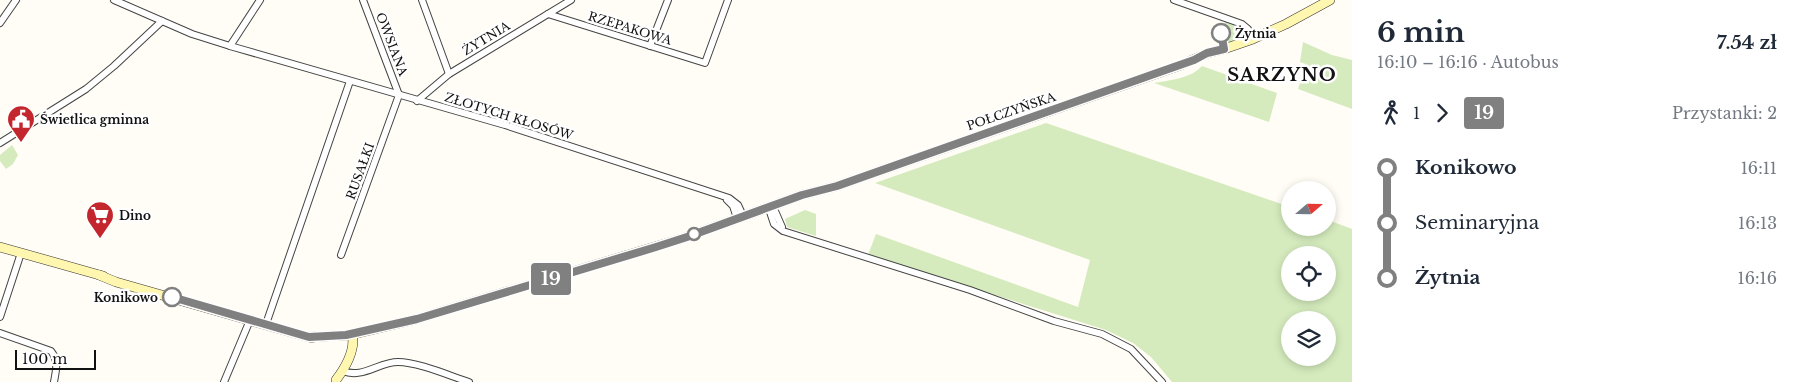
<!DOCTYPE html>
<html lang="pl">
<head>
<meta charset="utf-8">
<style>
	body { margin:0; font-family:"Libre Baskerville",serif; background:#f6f6f7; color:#1f2937; height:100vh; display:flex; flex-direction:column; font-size:19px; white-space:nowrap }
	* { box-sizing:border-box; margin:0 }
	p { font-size:16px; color:#747a83 }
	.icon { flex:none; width:28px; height:28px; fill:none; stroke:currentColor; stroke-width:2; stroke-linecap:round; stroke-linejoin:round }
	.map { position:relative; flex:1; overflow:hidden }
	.sheet { display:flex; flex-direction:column; background:#fff; width:450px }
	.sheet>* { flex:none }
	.badge { padding:0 10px; border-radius:4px; font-size:18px; line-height:32px }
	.needle { width:32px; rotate:70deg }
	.buttons { position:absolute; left:1281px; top:181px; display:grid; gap:10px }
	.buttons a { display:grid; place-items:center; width:55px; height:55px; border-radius:50%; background:#fff; box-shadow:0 2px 8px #0003; font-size:25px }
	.scale { position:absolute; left:15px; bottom:12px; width:81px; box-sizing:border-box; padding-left:5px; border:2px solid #111; border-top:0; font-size:14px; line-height:18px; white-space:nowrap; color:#111; -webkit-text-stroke:4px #fff; paint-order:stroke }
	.map>.badge { position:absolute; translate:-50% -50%; box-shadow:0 0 0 2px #fff }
	.legs { display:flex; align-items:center; gap:8px; height:55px; padding:0 25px; font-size:16px }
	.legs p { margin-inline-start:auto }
	.overview { display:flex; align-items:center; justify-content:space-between; height:85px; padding:0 25px }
	h1 { font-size:28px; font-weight:700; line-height:38px }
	ul { padding:0 25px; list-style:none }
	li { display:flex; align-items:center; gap:18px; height:55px; font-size:19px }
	li i { display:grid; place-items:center; width:8px; height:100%; margin:0 6px; background:currentColor }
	li i::after { content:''; width:12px; height:12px; margin:-6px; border:4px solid; border-radius:50%; background:#fff }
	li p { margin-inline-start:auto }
	li:first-child i { background:linear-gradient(#0000 50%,currentColor 0) }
	li:last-child i { background:linear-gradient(currentColor 50%,#0000 0) }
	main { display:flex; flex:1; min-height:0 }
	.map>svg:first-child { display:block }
	.green { fill:#d5ebbd; fill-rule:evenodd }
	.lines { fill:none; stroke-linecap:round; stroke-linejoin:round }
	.street-casing { stroke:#444; stroke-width:8 }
	.secondary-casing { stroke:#333; stroke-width:10 }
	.street { stroke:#fff; stroke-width:6 }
	.secondary { stroke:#fff6b0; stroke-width:9 }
	.line-1-casing { stroke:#fff; stroke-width:11 }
	.line-1 { stroke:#808080; stroke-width:8 }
	.stop-1-dot { fill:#fff; stroke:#808080; stroke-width:2.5 }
	.labels { text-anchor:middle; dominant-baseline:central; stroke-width:5; stroke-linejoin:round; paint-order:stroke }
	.street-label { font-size:12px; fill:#111; stroke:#fff }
	.stop-label { font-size:12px; font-weight:bold; fill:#111; stroke:#fff; text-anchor:start }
	.poi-label { font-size:12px; font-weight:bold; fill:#111; stroke:#fff; text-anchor:start }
	.district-label { font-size:18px; font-weight:bold; letter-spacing:1px; fill:#111; stroke:#fff }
</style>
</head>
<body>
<main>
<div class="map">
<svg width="1352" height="382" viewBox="0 0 1352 382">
	<rect width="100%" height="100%" fill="#fffdf5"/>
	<g class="green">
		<polygon points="1225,22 1242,29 1243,33 1242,37 1225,44 1223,37"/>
		<polygon points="1303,42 1332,55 1352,60 1352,109 1298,89 1306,64 1300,62"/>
		<path d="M1202 66 1277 93 1269 122 1154 83C1170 80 1190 79 1202 66Z"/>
		<path d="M1046 123 1290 207V228H1328V220L1352 229V382H1172L1151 357 1133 343 1106 330 868 255 876 234 1078 307 1090 260 875 183ZM1290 255H1328V292H1290ZM1290 320H1328V358H1290Z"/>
		<polygon points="12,145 18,155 13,164 6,169 0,161 0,155"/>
		<polygon points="805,210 816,214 816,236 787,227 785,219"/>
	</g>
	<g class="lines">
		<g class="street-casing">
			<g id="street">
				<polyline points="114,0 192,34 230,46 505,125 729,198 738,205 743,216"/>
				<polyline points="422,0 449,74"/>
				<polyline points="1174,0 1242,24 1248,29 1253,39"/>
				<polyline points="548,14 705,63 728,0"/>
				<polyline points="0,23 16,0"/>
				<polyline points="230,46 260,0"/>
				<polyline points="650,46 668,0"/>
				<polyline points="417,101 449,74 571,0"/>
				<polyline points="0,143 86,89 114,66 162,21"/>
				<polyline points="727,200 733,206 737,218"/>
				<polyline points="775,211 782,227"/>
				<polyline points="770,212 774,224 783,231 970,290 1054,321 1102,334 1131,349 1162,382"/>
				<polyline points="341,255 399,95 363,0"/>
				<polyline points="0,317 21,253"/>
				<polyline points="266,324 350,81"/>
				<path d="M0 333 51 351C59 361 56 370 54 382"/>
				<path d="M343 371C362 379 379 362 398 362 418 362 450 376 469 382"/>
				<polyline points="224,382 250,320"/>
			</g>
		</g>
		<g class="secondary-casing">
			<g id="secondary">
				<polyline points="0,247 103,276"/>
				<polyline points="99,275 116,282 312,338"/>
				<polyline points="309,337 350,335 417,319 684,238 802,195 837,186 1181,65 1208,53 1224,49 1253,39 1286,24 1330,0"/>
				<path d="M336 380C345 368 356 350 352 334"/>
			</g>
		</g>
		<use href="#street" class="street"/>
		<use href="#secondary" class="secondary"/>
	</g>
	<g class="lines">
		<g class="line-1-casing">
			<polyline id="line-1" points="172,297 309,337 346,335 417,319 656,247 687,237 802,195 837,186 1154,74 1194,60 1207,53 1224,49 1221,33"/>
		</g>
		<use href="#line-1" class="line-1"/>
	</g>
	<defs>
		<g id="civic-pin" transform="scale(1.4375)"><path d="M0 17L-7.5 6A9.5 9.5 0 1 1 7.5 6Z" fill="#c4262e" stroke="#fff"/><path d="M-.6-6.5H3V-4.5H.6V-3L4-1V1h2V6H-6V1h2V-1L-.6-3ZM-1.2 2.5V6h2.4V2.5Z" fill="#fff"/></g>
		<g id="supermarket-pin" transform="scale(1.4375)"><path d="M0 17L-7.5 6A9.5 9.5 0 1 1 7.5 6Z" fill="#c4262e" stroke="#fff"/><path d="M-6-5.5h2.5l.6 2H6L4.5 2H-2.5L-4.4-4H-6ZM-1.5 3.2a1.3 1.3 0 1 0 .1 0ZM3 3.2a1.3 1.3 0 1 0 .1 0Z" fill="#fff"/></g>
	</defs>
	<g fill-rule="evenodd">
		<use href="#civic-pin" x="21" y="119"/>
		<use href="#supermarket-pin" x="100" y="215"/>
	</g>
	<g class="stop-1-dot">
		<circle cx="1221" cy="33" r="9"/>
		<circle cx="694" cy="234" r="6"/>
		<circle cx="172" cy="297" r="9"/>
	</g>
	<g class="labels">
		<g class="street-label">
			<text transform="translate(630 28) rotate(17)">RZEPAKOWA</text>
			<text transform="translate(486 38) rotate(-31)">ŻYTNIA</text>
			<text transform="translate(392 44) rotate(69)">OWSIANA</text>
			<text transform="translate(1011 111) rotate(-19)">POŁCZYŃSKA</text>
			<text transform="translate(509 116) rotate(17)">ZŁOTYCH KŁOSÓW</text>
			<text transform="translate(360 171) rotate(-70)">RUSAŁKI</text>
		</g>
		<g class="stop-label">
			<text x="1235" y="33">Żytnia</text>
			<text x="158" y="297" text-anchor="end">Konikowo</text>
		</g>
		<g class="poi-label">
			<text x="40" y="119">Świetlica gminna</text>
			<text x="119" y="215">Dino</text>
		</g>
		<g class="district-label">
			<text x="1282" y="75">SARZYNO</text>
		</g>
	</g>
</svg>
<div class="buttons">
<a><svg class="needle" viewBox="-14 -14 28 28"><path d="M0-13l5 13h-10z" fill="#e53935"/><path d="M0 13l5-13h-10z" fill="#747a83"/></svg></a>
<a><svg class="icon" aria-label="locate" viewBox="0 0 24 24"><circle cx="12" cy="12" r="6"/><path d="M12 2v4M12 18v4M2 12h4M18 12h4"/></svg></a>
<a><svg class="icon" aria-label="layers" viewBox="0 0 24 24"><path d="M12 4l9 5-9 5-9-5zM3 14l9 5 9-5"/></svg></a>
</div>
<div class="scale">100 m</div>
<b class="badge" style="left:551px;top:279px;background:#808080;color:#fff">19</b>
</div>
<section class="sheet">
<div class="overview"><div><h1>6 min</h1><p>16:10 – 16:16 · Autobus</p></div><b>7.54 zł</b></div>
<div class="legs"><svg class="icon" aria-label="walk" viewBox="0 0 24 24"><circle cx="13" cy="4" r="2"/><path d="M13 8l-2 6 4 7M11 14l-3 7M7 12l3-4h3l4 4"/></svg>1<svg class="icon" aria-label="forward" viewBox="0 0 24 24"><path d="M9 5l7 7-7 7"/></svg><b class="badge" style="background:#808080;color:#fff">19</b><p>Przystanki: 2</p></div>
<ul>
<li><i style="color:#808080"></i><b>Konikowo</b><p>16:11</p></li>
<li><i style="color:#808080"></i><span>Seminaryjna</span><p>16:13</p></li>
<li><i style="color:#808080"></i><b>Żytnia</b><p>16:16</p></li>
</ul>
</section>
</main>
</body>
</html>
